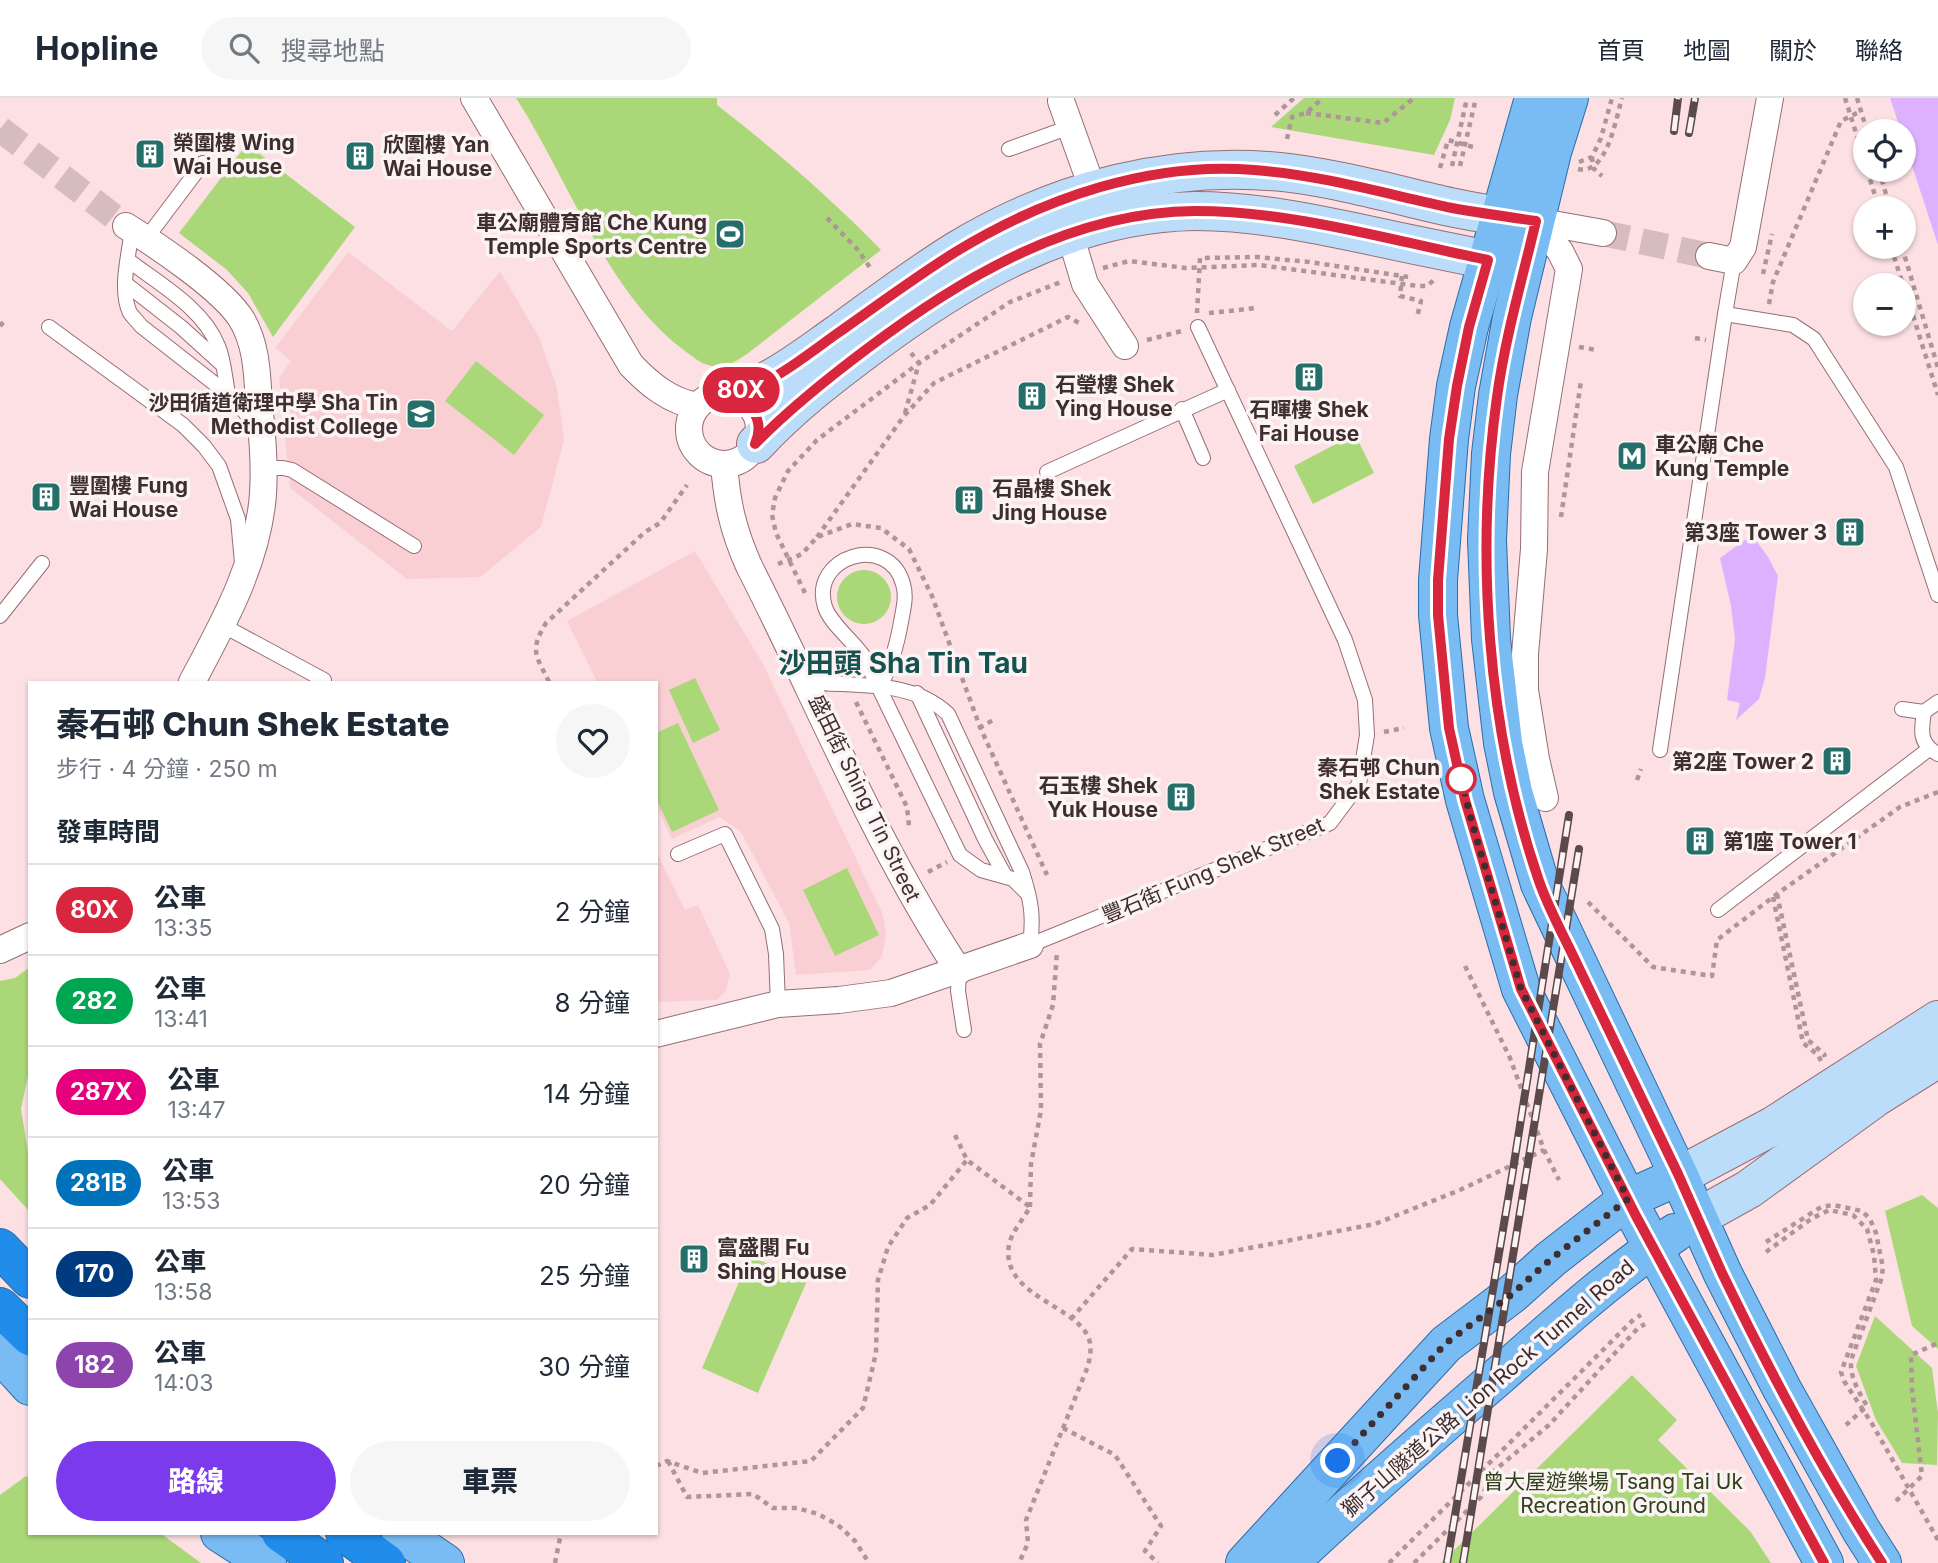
<!DOCTYPE html>
<html lang="zh-TW">
<head>
<meta charset="utf-8">
<style>
	body { margin:0; font-family:Inter,"Noto Sans TC",sans-serif; background:#f6f6f7; color:#1f2937; height:100vh; display:flex; flex-direction:column; font-size:26px; white-space:nowrap }
	* { box-sizing:border-box; margin:0 }
	p { font-size:23px; color:#747a83 }
	.icon { flex:none; width:38px; height:38px; fill:none; stroke:currentColor; stroke-width:2; stroke-linecap:round; stroke-linejoin:round }
	.map { position:relative; flex:1; overflow:hidden }
	.details { position:absolute; left:28px; top:583px; width:630px; height:854px; display:flex; flex-direction:column; background:#fff; border-radius:0px; box-shadow:0 2px 5px #0004 }
	.details>* { flex:none }
	.badge { padding:0 14px; border-radius:23px; font-size:24px; line-height:46px }
	.tools { position:absolute; left:1853px; top:21px; display:grid; gap:14px }
	.tools a { display:grid; place-items:center; width:63px; height:63px; border-radius:50%; background:#fff; box-shadow:0 2px 5px #0004; font-size:35px }
	.you { position:absolute; width:35px; height:35px; margin:-18px; border:5px solid #fff; border-radius:50%; background:#1a73e8; box-shadow:0 0 0 10px #1a73e833 }
	.map>.badge { position:absolute; translate:-50% -50%; box-shadow:0 0 0 4px #fff }
	h2 { padding:0 28px; font-size:26px; line-height:63px }
	.round { display:grid; place-items:center; flex:none; width:74px; height:74px; border-radius:37px; background:#f6f6f7 }
	.headline { display:flex; align-items:center; justify-content:space-between; height:119px; padding:0 28px }
	h1 { font-size:33px; font-weight:800; line-height:52px }
	.primary-button { display:flex; gap:14px; margin-top:auto; padding:14px 28px }
	.primary-button a { flex:1; height:80px; border-radius:42px; background:#7c3aed; color:#fff; font-size:28px; font-weight:800; line-height:80px; text-align:center }
	.primary-button a+a { background:#f6f6f7; color:#1f2937 }
	ul { padding:0; list-style:none }
	li { display:flex; align-items:center; gap:21px; height:91px; padding:0 28px; border-top:2px solid #e0e1e3 }
	li div { flex:1 }
	li b { display:block; font-size:26px }
	li em { font-style:normal }
	li .badge { min-width:77px; font-weight:700; text-align:center }
	header { display:flex; align-items:center; gap:42px; box-sizing:border-box; height:98px; padding:0 35px; background:#fff; border-bottom:2px solid #e0e1e3 }
	header strong { font-size:33px }
	nav { display:flex; gap:38px; margin-inline-start:auto; font-size:24px }
	.search { width:490px; height:63px; background:#f6f6f7; display:flex; align-items:center; gap:18px; box-sizing:border-box; padding:0 24px; border-radius:38px; color:#747a83; font-size:26px }
	.map>svg:first-child { display:block }
	.built { fill:#f9cfd4 }
	.green { fill:#aad879 }
	.water { fill:#deb1ff }
	.lines { fill:none; stroke-linecap:round; stroke-linejoin:round }
	.street-tunnel { stroke:#d6bcbf; stroke-width:26; stroke-dasharray:26 13; stroke-linecap:butt }
	.lane-casing { stroke:#966e73; stroke-width:16 }
	.street-casing { stroke:#966e73; stroke-width:28 }
	.secondary-casing { stroke:#966e73; stroke-width:40 }
	.primary-casing { stroke:#2b6caa; stroke-width:40 }
	.highway-casing { stroke:#2b6caa; stroke-width:40 }
	.path { stroke:#ad9598; stroke-width:4.5; stroke-dasharray:5 5; stroke-linecap:butt }
	.lane { stroke:#fff; stroke-width:14 }
	.street { stroke:#fff; stroke-width:26 }
	.secondary { stroke:#bcddf9; stroke-width:38 }
	.primary { stroke:#79bbf3; stroke-width:38 }
	.highway { stroke:#208deb; stroke-width:38 }
	.rail-casing { stroke:#5b494b; stroke-width:8 }
	.rail { stroke:#fcf3f4; stroke-width:5; stroke-dasharray:16; stroke-linecap:butt }
	.line-casing { stroke:#fff; stroke-width:16 }
	.line { stroke:#d7263d; stroke-width:10 }
	.walk { stroke:#3f2e30; stroke-width:7; stroke-dasharray:0 12.6 }
	.stop-dot { fill:#fff; stroke:#d7263d; stroke-width:3.5 }
	.labels { text-anchor:middle; dominant-baseline:central; stroke-width:7; stroke-linejoin:round; paint-order:stroke }
	.poi-label { font-size:21px; font-weight:bold; fill:#3f2e30; stroke:#fcf3f4; text-anchor:start }
	.stop-label { font-size:21px; font-weight:bold; fill:#3f2e30; stroke:#fcf3f4; text-anchor:end }
	.street-label { font-size:21px; fill:#3f2e30; stroke:#fcf3f4 }
	.park-label { font-size:21px; fill:#2f4218; stroke:#fcf3f4 }
	.district-label { font-size:28px; font-weight:bold; fill:#16524f; stroke:#fcf3f4 }
</style>
</head>
<body>
<header>
<strong>Hopline</strong>
<div class="search"><svg class="icon" aria-label="search" viewBox="0 0 24 24"><circle cx="10" cy="10" r="6"/><path d="M15 15l6 6"/></svg>搜尋地點</div>
<nav><a>首頁</a><a>地圖</a><a>關於</a><a>聯絡</a></nav>
</header>
<div class="map">
<svg width="1938" height="1465" viewBox="0 0 1938 1465">
	<rect width="100%" height="100%" fill="#fce0e3"/>
	<g class="built">
		<polygon points="348,154 452,233 500,173 540,241 557,290 564,342 541,429 480,479 407,481 290,390 279,280 291,263 275,250"/>
		<polygon points="695,453 762,564 883,817 886,837 882,858 870,872 796,877 789,825 741,734 720,719 672,741 656,709 656,584 597,584 567,523"/>
		<polygon points="656,753 685,812 698,807 730,876 725,894 716,902 656,904"/>
	</g>
	<g class="green">
		<path d="M516 0H717V7C775 52 830 99 881 152L747 256C735 264 723 272 708 267 700 265 692 258 685 253 607 196 568 80 516 0Z"/>
		<polygon points="1304,0 1455,0 1450,22 1434,57 1271,29"/>
		<polygon points="247,46 355,129 273,239 248,195 227,172 179,135"/>
		<polygon points="476,263 544,317 514,357 445,303"/>
		<polygon points="1355,336 1374,375 1313,406 1294,368"/>
		<circle cx="864" cy="499" r="27"/>
		<polygon points="695,580 720,632 693,645 669,592"/>
		<polygon points="678,625 719,712 672,734 656,700 656,635"/>
		<polygon points="847,770 879,837 835,858 803,792"/>
		<polygon points="30,869 30,968 21,1011 30,1067 30,1114 0,1081 0,883 15,880"/>
		<polygon points="1922,1097 1938,1110 1938,1251 1912,1228 1885,1113"/>
		<polygon points="750,1158 807,1183 758,1295 702,1270"/>
		<polygon points="1875,1218 1932,1270 1938,1315 1937,1367 1902,1365 1876,1322 1856,1268"/>
		<polygon points="1632,1277 1677,1322 1658,1342 1750,1433 1771,1465 1441,1465"/>
		<polygon points="26,1378 30,1380 30,1435 160,1435 201,1465 0,1465 0,1397"/>
	</g>
	<g class="water">
		<polygon points="1890,0 1938,0 1938,147 1904,43 1904,33 1901,33"/>
		<polygon points="1752,437 1768,459 1778,478 1765,580 1759,601 1736,622 1740,605 1727,602 1735,541 1731,508 1720,460"/>
	</g>
	<g class="lines">
		<g class="street-tunnel">
			<polyline points="0,31 126,128"/>
			<polyline points="1603,135 1709,158"/>
		</g>
		<g class="lane-casing">
			<g id="lane">
				<polyline points="1009,51 1070,29"/>
				<path d="M132 132C129 156 119 192 130 215 133 219 138 224 141 228L238 304 257 332"/>
				<polyline points="145,142 203,65"/>
				<path d="M128 162C159 186 203 210 218 248 224 262 225 280 228 296"/>
				<polyline points="1734,163 1725,216 1793,227 1814,241 1896,369 1938,497"/>
				<polyline points="126,186 181,229 223,267"/>
				<polyline points="49,229 183,327 204,348 219,368 238,421 242,465"/>
				<polyline points="1182,311 1203,360"/>
				<polyline points="264,370 283,370 292,372 414,448"/>
				<polyline points="1047,374 1228,292"/>
				<polyline points="0,518 42,465"/>
				<polyline points="222,527 324,582"/>
				<path d="M807 584C856 589 911 581 948 616L1022 774C1031 802 1034 818 1030 847L1330 725 1359 686 1367 637 1365 602 1345 542 1198 229"/>
				<path d="M879 590C891 569 897 547 901 524 903 512 907 499 903 486 889 434 809 458 825 509 830 525 853 543 864 559L960 757 981 772 1013 781 1027 795"/>
				<polyline points="917,595 985,741 1004,776"/>
				<path d="M1938 604 1924 614C1921 633 1919 646 1938 656"/>
				<polyline points="1902,611 1924,614"/>
				<polyline points="1660,652 1725,216"/>
				<polyline points="678,756 725,736 772,831 776,856 778,906"/>
				<polyline points="1718,812 1929,651"/>
				<polyline points="959,873 958,893 964,932"/>
			</g>
		</g>
		<g class="street-casing">
			<g id="street">
				<path d="M474 0 631 267C650 287 670 303 697 308"/>
				<polyline points="1061,3 1093,92"/>
				<polyline points="1536,123 1560,153 1569,171 1535,374 1534,451 1525,556 1525,592 1536,661 1545,700"/>
				<polyline points="1536,123 1603,135"/>
				<path d="M126 128C158 148 224 192 242 222 257 248 257 276 259 305 262 335 265 365 263 396 258 464 223 526 192 584"/>
				<polyline points="1070,136 1085,186 1125,248"/>
				<polyline points="1709,158 1734,163 1743,149 1770,0"/>
				<circle cx="724" cy="331" r="35"/>
				<path d="M724 366C727 405 733 432 749 468 818 603 875 746 959 873"/>
				<polyline points="0,852 30,838"/>
				<polyline points="656,936 778,906 839,902 891,895 1030,847"/>
			</g>
		</g>
		<g class="secondary-casing">
			<g id="secondary">
				<path d="M723 296C735 293 748 292 759 287 788 273 813 253 839 235 877 207 916 178 956 153 1056 92 1173 61 1290 75 1344 82 1397 97 1450 109 1478 115 1506 119 1534 123"/>
				<path d="M756 346C790 309 828 280 868 250 964 178 1071 115 1195 113 1253 113 1311 125 1368 137 1418 148 1469 158 1519 168"/>
				<polyline points="1679,1078 1773,1028 1938,922"/>
				<polyline points="1697,1120 1749,1091 1876,999 1938,960"/>
			</g>
		</g>
		<g class="primary-casing">
			<g id="primary">
				<polyline points="1534,0 1469,229 1456,288 1449,341 1438,482 1438,517 1449,630 1465,702 1521,891 1636,1118 1824,1465"/>
				<polyline points="1569,0 1552,54 1512,219 1498,297 1491,356 1487,442 1491,541 1503,645 1513,694 1540,786 1679,1078 1723,1176 1782,1291 1861,1432 1882,1465"/>
				<polyline points="0,1255 30,1288"/>
				<polyline points="220,1435 267,1465"/>
				<polyline points="401,1435 445,1465"/>
				<polyline points="1245,1465 1446,1246 1512,1196 1551,1161 1628,1101 1679,1078"/>
				<path d="M1289 1465C1358 1400 1429 1338 1501 1276 1557 1227 1613 1176 1675 1135"/>
			</g>
		</g>
		<g class="highway-casing">
			<g id="highway">
				<polyline points="0,1150 30,1181"/>
				<polyline points="0,1209 30,1238"/>
				<polyline points="281,1435 324,1465"/>
				<polyline points="345,1435 386,1465"/>
			</g>
		</g>
		<g class="path">
			<polyline points="1845,0 1866,67"/>
			<polyline points="1857,0 1867,33"/>
			<polyline points="1306,15 1383,25 1414,0"/>
			<polyline points="1275,17 1294,0"/>
			<polyline points="1287,41 1292,19 1306,15 1323,0"/>
			<polyline points="1592,59 1593,70 1602,78"/>
			<polyline points="1579,64 1592,59 1601,40 1612,0"/>
			<polyline points="1452,68 1467,0"/>
			<polyline points="1460,68 1476,0"/>
			<polyline points="1440,70 1448,42 1473,49"/>
			<path d="M1578 71C1607 78 1616 20 1622 0"/>
			<polyline points="1867,72 1879,110"/>
			<polyline points="1879,72 1890,110"/>
			<polyline points="827,120 858,152 871,171"/>
			<polyline points="1891,149 1903,187"/>
			<polyline points="1902,149 1938,270"/>
			<polyline points="1103,170 1129,163 1186,170 1259,167 1418,188 1427,188 1435,181"/>
			<polyline points="1763,176 1772,136"/>
			<polyline points="1402,178 1400,198 1421,203 1417,219"/>
			<polyline points="1904,189 1938,297"/>
			<polyline points="1769,206 1773,184 1841,23 1861,13"/>
			<polyline points="1197,215 1200,160 1257,159 1309,164 1408,179"/>
			<polyline points="1209,215 1257,210"/>
			<polyline points="0,228 6,221"/>
			<polyline points="1695,240 1706,242"/>
			<polyline points="1147,242 1182,233"/>
			<polyline points="1579,249 1597,252"/>
			<polyline points="905,315 919,265 911,255"/>
			<polyline points="1561,419 1581,283"/>
			<polyline points="817,439 904,318 934,285 1068,219 1081,226"/>
			<polyline points="778,466 802,456 817,439 852,426 881,430 909,451 932,498 980,629 1047,777"/>
			<polyline points="805,495 776,435 772,417 775,400 788,373 817,342 919,265 1010,204 1061,184"/>
			<polyline points="831,550 841,571"/>
			<path d="M549 584C536 557 529 553 546 525L645 434 660 425 687 387"/>
			<polyline points="856,604 907,709 909,728"/>
			<polyline points="979,630 995,621"/>
			<polyline points="1384,634 1404,630"/>
			<polyline points="1637,682 1641,671"/>
			<polyline points="928,774 947,764"/>
			<polyline points="1777,796 1808,942 1824,956 1825,959"/>
			<polyline points="1773,799 1803,945 1818,957 1821,963"/>
			<polyline points="1588,804 1653,869 1712,878 1717,842 1777,796 1900,709 1938,694"/>
			<polyline points="1465,868 1510,960 1544,1052 1559,1082"/>
			<path d="M955 1037 967 1062 1030 1109C1024 1120 1011 1135 1009 1147 1000 1198 1077 1207 1089 1241 1092 1250 1090 1259 1088 1268L1026 1422 1028 1445 1019 1465"/>
			<polyline points="1030,1109 1031,1066 1041,1012 1040,946 1053,907 1057,854"/>
			<path d="M1766 1144 1821 1109 1833 1107 1862 1113 1870 1121 1876 1135 1883 1170 1881 1182 1851 1262C1850 1280 1858 1292 1867 1308L1846 1327"/>
			<polyline points="1766,1154 1811,1121 1829,1112 1853,1117 1867,1131 1874,1157 1876,1182 1841,1274 1844,1283 1871,1324 1938,1442"/>
			<polyline points="1071,1221 1132,1151 1213,1157 1375,1126 1460,1092 1544,1052"/>
			<polyline points="1063,1330 1115,1357 1161,1428 1145,1453 1158,1465"/>
			<polyline points="668,1363 687,1399 753,1396 773,1410 797,1410 818,1416 838,1427 855,1443 869,1465"/>
			<polyline points="656,1368 667,1363 702,1375 811,1363 863,1310 876,1255 878,1182 888,1149 907,1120 930,1107 967,1062"/>
			<polyline points="1896,1403 1922,1378 1912,1291 1911,1257 1938,1245"/>
			<polyline points="555,1465 561,1435"/>
			<polyline points="1389,1465 1634,1221 1641,1217"/>
			<polyline points="1414,1465 1481,1399 1495,1372 1549,1327 1638,1230 1645,1226"/>
		</g>
		<use href="#lane" class="lane"/>
		<use href="#street" class="street"/>
		<use href="#secondary" class="secondary"/>
		<use href="#primary" class="primary"/>
		<use href="#highway" class="highway"/>
		<g class="rail-casing">
			<g id="rail">
				<polyline points="1674,33 1678,0"/>
				<polyline points="1689,35 1695,0"/>
				<polyline points="1447,1465 1512,1078 1569,717"/>
				<polyline points="1463,1465 1579,751"/>
			</g>
		</g>
		<use href="#rail" class="rail"/>
	</g>
	<g class="lines">
		<g class="line-casing">
			<path id="line" d="M1824 1465 1636 1118 1521 891 1465 702 1449 630 1438 517V482L1449 341 1457 288 1469 229 1488 162C1393 143 1294 113 1195 113 1072 114 964 178 868 250 828 280 790 310 755 346 766 321 749 299 723 296 735 293 748 292 759 287 786 274 810 255 835 237 875 209 915 179 957 153 1044 100 1151 63 1254 72 1322 77 1386 96 1452 110 1480 115 1508 119 1536 123 1522 182 1505 240 1497 299 1475 456 1487 633 1539 783 1549 812 1565 840 1578 868 1611 938 1645 1006 1678 1076 1693 1109 1707 1142 1722 1175 1769 1272 1823 1374 1882 1465"/>
		</g>
		<use href="#line" class="line"/>
		<polyline class="walk" points="1338,1363 1446,1245 1512,1196 1551,1161 1628,1101 1521,891 1472,725 1461,681"/>
	</g>
	<defs>
		<g id="building-square" transform="scale(1.575)"><rect x="-9" y="-9" width="18" height="18" rx="4" fill="#256f6b" stroke="#fcf3f4"/><path d="M-4-6H4V6H1V3H-1V6H-4ZM-2.5-4.3h1.7v1.8h-1.7ZM.8-4.3h1.7v1.8H.8ZM-2.5-1h1.7V.8h-1.7ZM.8-1h1.7V.8H.8Z" fill="#fff"/></g>
		<g id="stadium-square" transform="scale(1.575)"><rect x="-9" y="-9" width="18" height="18" rx="4" fill="#256f6b" stroke="#fcf3f4"/><path d="M0-5a6.5 5 0 1 0 0 10a6.5 5 0 1 0 0-10ZM-3.5-1.8h7v3.6h-7Z" fill="#fff"/></g>
		<g id="school-square" transform="scale(1.575)"><rect x="-9" y="-9" width="18" height="18" rx="4" fill="#256f6b" stroke="#fcf3f4"/><path d="M0-5L7-2L0 1L-7-2ZM-4 1L0 2.5L4 1V4Q0 6-4 4Z" fill="#fff"/></g>
		<g id="metro-square" transform="scale(1.575)"><rect x="-9" y="-9" width="18" height="18" rx="4" fill="#256f6b" stroke="#fcf3f4"/><path d="M-5.5 5V-5H-3L0 0L3-5H5.5V5H3V-.5L0 4L-3-.5V5Z" fill="#fff"/></g>
	</defs>
	<g fill-rule="evenodd">
		<use href="#building-square" x="150" y="56"/>
		<use href="#building-square" x="360" y="58"/>
		<use href="#stadium-square" x="730" y="136"/>
		<use href="#building-square" x="1309" y="279"/>
		<use href="#building-square" x="1032" y="298"/>
		<use href="#school-square" x="421" y="316"/>
		<use href="#metro-square" x="1632" y="358"/>
		<use href="#building-square" x="46" y="399"/>
		<use href="#building-square" x="969" y="402"/>
		<use href="#building-square" x="1850" y="434"/>
		<use href="#building-square" x="1837" y="663"/>
		<use href="#building-square" x="1181" y="699"/>
		<use href="#building-square" x="1700" y="743"/>
		<use href="#building-square" x="694" y="1161"/>
	</g>
	<circle class="stop-dot" cx="1461" cy="681" r="14"/>
	<g class="labels">
		<g class="poi-label">
			<text x="173" y="44">榮圍樓 Wing<tspan x="173" dy="24">Wai House</tspan></text>
			<text x="383" y="46">欣圍樓 Yan<tspan x="383" dy="24">Wai House</tspan></text>
			<text x="707" y="124" text-anchor="end">車公廟體育館 Che Kung<tspan x="707" dy="24">Temple Sports Centre</tspan></text>
			<text x="1055" y="286">石瑩樓 Shek<tspan x="1055" dy="24">Ying House</tspan></text>
			<text x="398" y="304" text-anchor="end">沙田循道衛理中學 Sha Tin<tspan x="398" dy="24">Methodist College</tspan></text>
			<text x="1309" y="311" text-anchor="middle">石暉樓 Shek<tspan x="1309" dy="24">Fai House</tspan></text>
			<text x="1655" y="346">車公廟 Che<tspan x="1655" dy="24">Kung Temple</tspan></text>
			<text x="69" y="387">豐圍樓 Fung<tspan x="69" dy="24">Wai House</tspan></text>
			<text x="992" y="390">石晶樓 Shek<tspan x="992" dy="24">Jing House</tspan></text>
			<text x="1827" y="434" text-anchor="end">第3座 Tower 3</text>
			<text x="1814" y="663" text-anchor="end">第2座 Tower 2</text>
			<text x="1158" y="687" text-anchor="end">石玉樓 Shek<tspan x="1158" dy="24">Yuk House</tspan></text>
			<text x="1723" y="743">第1座 Tower 1</text>
			<text x="717" y="1149">富盛閣 Fu<tspan x="717" dy="24">Shing House</tspan></text>
		</g>
		<g class="stop-label">
			<text x="1440" y="669">秦石邨 Chun<tspan x="1440" dy="24">Shek Estate</tspan></text>
		</g>
		<g class="street-label">
			<text transform="translate(865 700) rotate(64)">盛田街 Shing Tin Street</text>
			<text transform="translate(1213 772) rotate(-23)">豐石街 Fung Shek Street</text>
			<text transform="translate(1488 1290) rotate(-41)">獅子山隧道公路 Lion Rock Tunnel Road</text>
		</g>
		<g class="park-label">
			<text x="1613" y="1383">曾大屋遊樂場 Tsang Tai Uk<tspan x="1613" dy="24">Recreation Ground</tspan></text>
		</g>
		<g class="district-label">
			<text x="903" y="565">沙田頭 Sha Tin Tau</text>
		</g>
	</g>
</svg>
<div class="tools">
<a><svg class="icon" aria-label="locate" viewBox="0 0 24 24"><circle cx="12" cy="12" r="6"/><path d="M12 2v4M12 18v4M2 12h4M18 12h4"/></svg></a>
<a>+</a>
<a>−</a>
</div>
<div class="you" style="left:1338px;top:1363px"></div>
<b class="badge" style="left:741px;top:292px;background:#d7263d;color:#fff">80X</b>
<section class="details">
<div class="headline"><div><h1>秦石邨 Chun Shek Estate</h1><p>步行 · 4 分鐘 · 250 m</p></div><a class="round"><svg class="icon" aria-label="heart" viewBox="0 0 24 24"><path d="M12 20l-8-8c-3-5 5-10 8-4 3-6 11-1 8 4z"/></svg></a></div>
<h2>發車時間</h2>
<ul>
<li><span class="badge" style="background:#d7263d;color:#fff">80X</span><div><b>公車</b><p>13:35</p></div><em>2 分鐘</em></li>
<li><span class="badge" style="background:#00a651;color:#fff">282</span><div><b>公車</b><p>13:41</p></div><em>8 分鐘</em></li>
<li><span class="badge" style="background:#e6007e;color:#fff">287X</span><div><b>公車</b><p>13:47</p></div><em>14 分鐘</em></li>
<li><span class="badge" style="background:#0072bc;color:#fff">281B</span><div><b>公車</b><p>13:53</p></div><em>20 分鐘</em></li>
<li><span class="badge" style="background:#003b80;color:#fff">170</span><div><b>公車</b><p>13:58</p></div><em>25 分鐘</em></li>
<li><span class="badge" style="background:#8e44ad;color:#fff">182</span><div><b>公車</b><p>14:03</p></div><em>30 分鐘</em></li>
</ul>
<div class="primary-button"><a>路線</a><a>車票</a></div>
</section>
</div>
</body>
</html>
